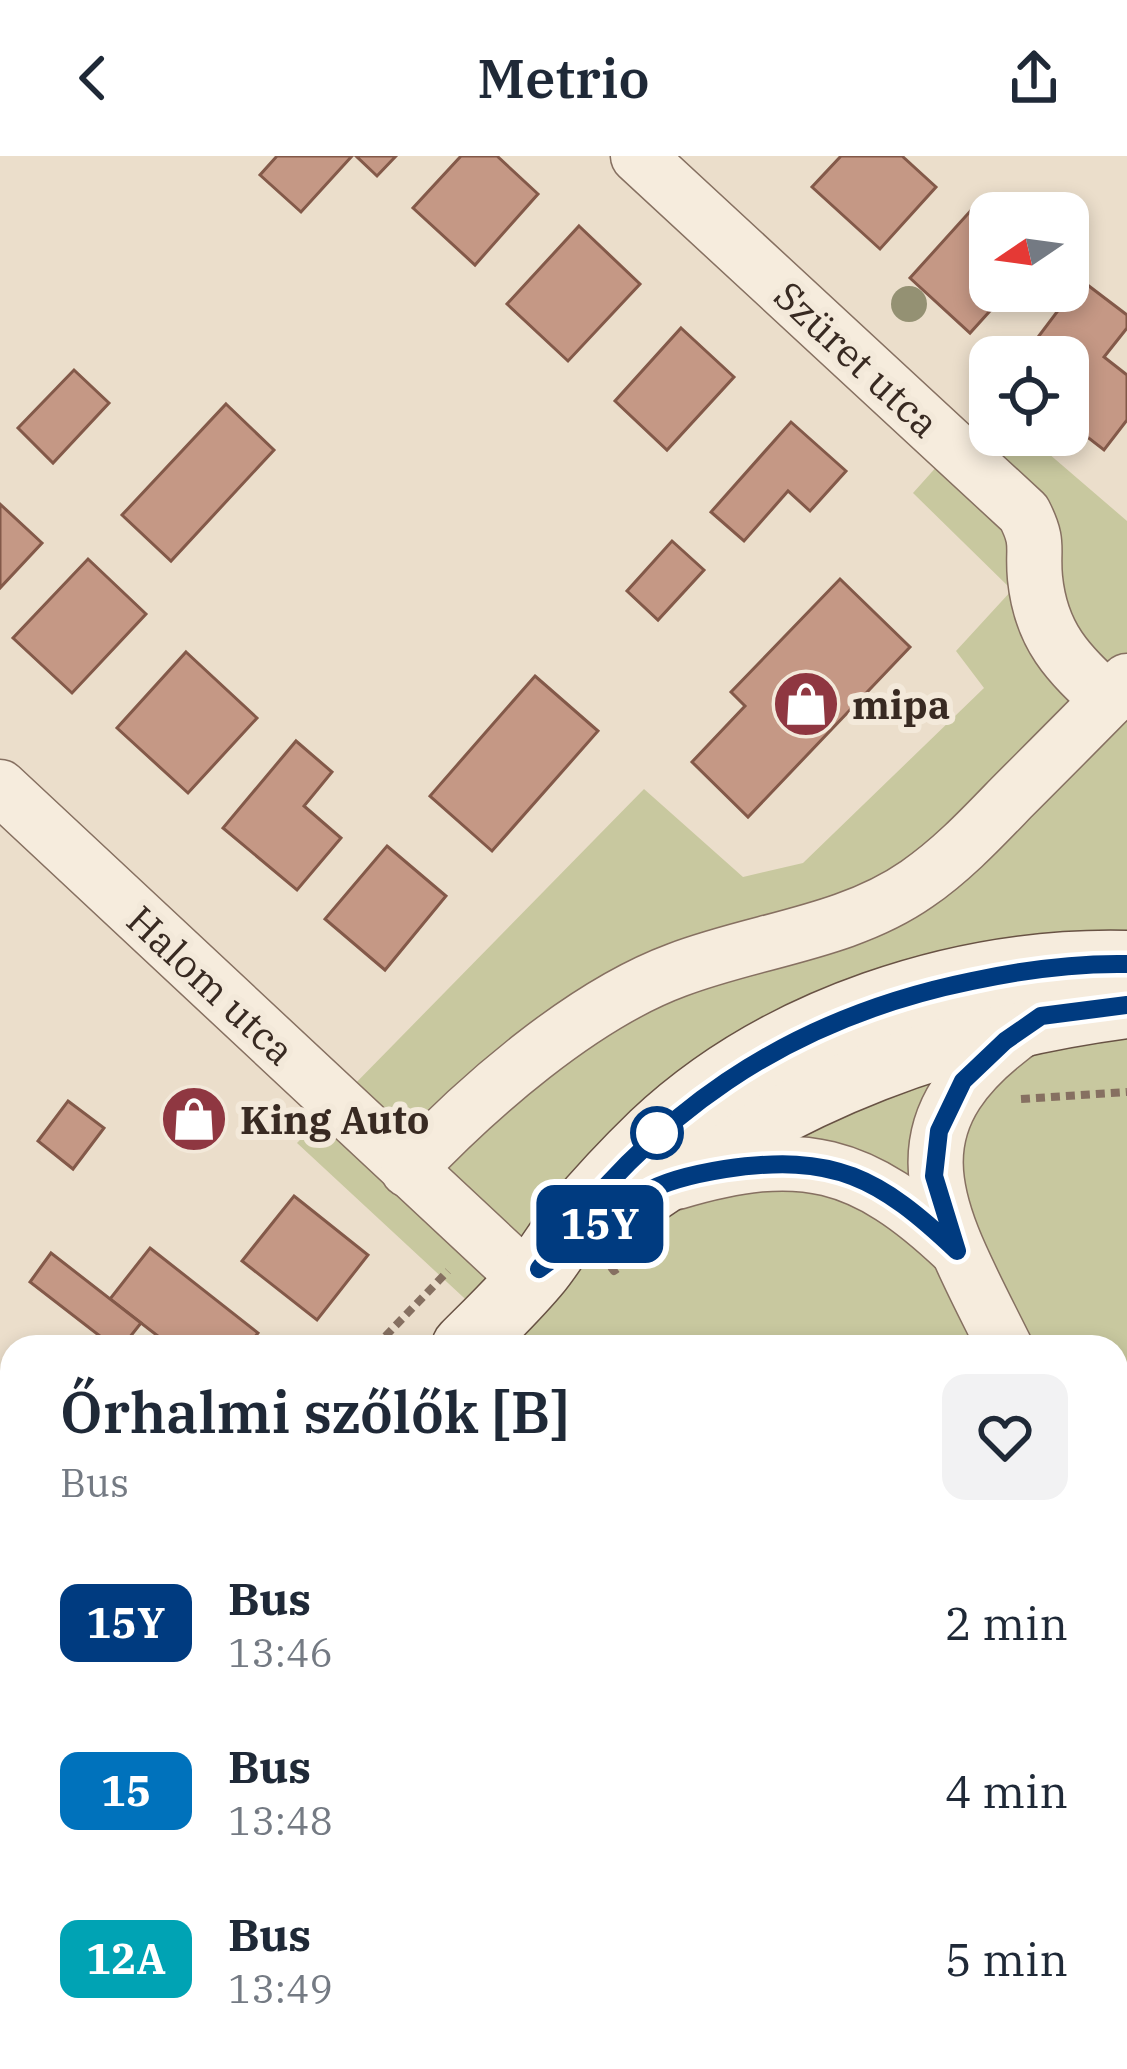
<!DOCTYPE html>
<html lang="en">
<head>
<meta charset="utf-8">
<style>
	body { margin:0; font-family:"IBM Plex Serif",serif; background:#f2f2f3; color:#1f2937; height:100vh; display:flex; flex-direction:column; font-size:45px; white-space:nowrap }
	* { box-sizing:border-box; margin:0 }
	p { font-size:39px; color:#747a83 }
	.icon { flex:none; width:66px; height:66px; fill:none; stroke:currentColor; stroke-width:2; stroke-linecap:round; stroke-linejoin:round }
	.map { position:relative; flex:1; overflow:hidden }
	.sheet { position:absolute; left:0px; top:1179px; width:1128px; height:735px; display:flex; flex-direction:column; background:#fff; border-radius:36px 36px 0 0; box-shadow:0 6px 18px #0003 }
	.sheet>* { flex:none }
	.badge { padding:0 24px; border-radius:18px; font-size:42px; line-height:78px }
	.needle { width:78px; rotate:257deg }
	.tools { position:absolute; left:969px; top:36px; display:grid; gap:24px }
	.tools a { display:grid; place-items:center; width:120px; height:120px; border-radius:24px; background:#fff; box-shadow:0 6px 18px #0003; font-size:60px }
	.map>.badge { position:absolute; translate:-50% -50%; box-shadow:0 0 0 6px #fff }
	.round { display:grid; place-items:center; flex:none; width:126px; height:126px; border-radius:24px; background:#f2f2f3 }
	.overview { display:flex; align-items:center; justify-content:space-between; height:204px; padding:0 60px }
	h1 { font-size:57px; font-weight:600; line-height:90px }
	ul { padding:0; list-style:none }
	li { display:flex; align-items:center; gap:36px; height:168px; padding:0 60px }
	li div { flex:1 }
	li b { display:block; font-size:45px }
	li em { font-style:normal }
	li .badge { min-width:132px; font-weight:700; text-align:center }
	header { display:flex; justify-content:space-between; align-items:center; height:156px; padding:0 60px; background:#fff; font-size:54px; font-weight:600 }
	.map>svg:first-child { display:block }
	.green { fill:#c8c89f }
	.building { fill:#c59885; stroke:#835949; stroke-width:3 }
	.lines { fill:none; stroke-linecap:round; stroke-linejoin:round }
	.service-casing { stroke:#867061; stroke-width:30 }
	.minor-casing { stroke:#867061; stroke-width:57 }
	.secondary-casing { stroke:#685244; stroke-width:69 }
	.path { stroke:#867061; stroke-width:8; stroke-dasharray:9 6; stroke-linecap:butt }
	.service { stroke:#f6ecdd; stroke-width:27 }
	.minor { stroke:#f6ecdd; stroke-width:54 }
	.secondary { stroke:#f6ecdd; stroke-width:66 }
	.tree { fill:#949173 }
	.line-casing { stroke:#fff; stroke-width:27 }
	.line { stroke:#003b80; stroke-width:18 }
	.stop-dot { fill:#fff; stroke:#003b80; stroke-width:6 }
	.labels { text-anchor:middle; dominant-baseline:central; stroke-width:12; stroke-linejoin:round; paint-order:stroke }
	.street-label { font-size:39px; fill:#382a22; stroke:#f3e9da }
	.poi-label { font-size:39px; font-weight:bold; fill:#382a22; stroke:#f3e9da; text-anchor:start }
</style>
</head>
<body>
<header><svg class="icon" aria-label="back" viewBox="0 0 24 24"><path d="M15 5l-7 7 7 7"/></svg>Metrio<svg class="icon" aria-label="share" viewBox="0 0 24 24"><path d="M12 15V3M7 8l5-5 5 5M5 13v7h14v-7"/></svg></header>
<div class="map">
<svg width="1127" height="1913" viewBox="0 0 1127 1913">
	<rect width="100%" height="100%" fill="#ebdecb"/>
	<polygon class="green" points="990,251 990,279 1027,279 1127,365 1127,1913 0,1913 0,1818 12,1806 12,1902 1116,1902 1116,1191 517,1191 297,987 644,633 743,721 803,707 984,532 956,495 1012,434 913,337"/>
	<g class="building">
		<polygon points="277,0 352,0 301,56 260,19"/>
		<polygon points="356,0 396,0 377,20"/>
		<polygon points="461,0 497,0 538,38 475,109 413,52"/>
		<polygon points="841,0 902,0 936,31 880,93 812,31"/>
		<polygon points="974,51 990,65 990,135 1008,135 970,177 910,122"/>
		<polygon points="579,70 640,128 568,205 507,148"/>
		<polygon points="1081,124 1127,159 1127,172 1104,201 1127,219 1127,264 1104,294 1068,266 1068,201 1023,201"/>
		<polygon points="681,172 734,221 667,294 615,245"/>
		<polygon points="74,214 109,247 53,307 18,272"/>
		<polygon points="226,248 274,294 171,405 122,359"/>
		<polygon points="791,266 846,315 810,355 788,335 744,385 711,356"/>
		<polygon points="0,348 42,387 0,432"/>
		<polygon points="672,385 704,414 658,464 627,435"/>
		<polygon points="88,403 146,458 72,537 13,482"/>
		<polygon points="840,423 910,491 748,661 692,606 745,550 731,536"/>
		<polygon points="186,496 257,562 188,637 117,572"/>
		<polygon points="535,520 598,575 492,695 430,640"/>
		<polygon points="296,585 332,616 304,650 341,682 297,734 223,672"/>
		<polygon points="387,690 446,740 385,814 325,763"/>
		<polygon points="68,945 104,972 73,1013 38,985"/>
		<polygon points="294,1040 368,1099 317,1164 242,1105"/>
		<polygon points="150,1092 258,1177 247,1191 172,1191 110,1143"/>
		<polygon points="51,1097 141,1167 122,1191 114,1191 30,1126"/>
		<polygon points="12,1287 12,1392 0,1383 0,1302"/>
	</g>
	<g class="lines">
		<g class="service-casing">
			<polyline id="service" points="806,1913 807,1912"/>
		</g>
		<g class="minor-casing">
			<g id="minor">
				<path d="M638 0 1024 357C1040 388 1032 391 1035 422 1041 481 1068 507 1108 544"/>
				<polyline points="0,631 529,1125"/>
				<path d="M408 1014C477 941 582 849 677 814 755 784 847 777 917 728 952 704 982 672 1011 642 1050 603 1089 564 1127 525"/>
				<path d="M677 1026C801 989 863 1005 956 1093"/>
				<path d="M1005 1191C939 1058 879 970 1030 868"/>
				<polyline points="1116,1417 1127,1438"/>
			</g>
		</g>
		<g class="secondary-casing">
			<g id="secondary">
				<path d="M644 1037C796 931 944 873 1127 849"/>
				<path d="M465 1191C489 1167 513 1144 535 1118 549 1102 559 1083 573 1066 598 1036 626 1006 654 979 776 864 961 804 1127 808"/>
				<polyline points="0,1673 12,1661"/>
			</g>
		</g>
		<g class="path">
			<polyline points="1021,943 1127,936"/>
			<polyline points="611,1111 614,1115 642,1096"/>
			<polyline points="375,1191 448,1115"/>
			<polyline points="0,1581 12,1568"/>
		</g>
		<use href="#service" class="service"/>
		<use href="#minor" class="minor"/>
		<use href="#secondary" class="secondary"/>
	</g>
	<circle class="tree" cx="909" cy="148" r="18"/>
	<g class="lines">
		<g class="line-casing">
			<path id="line" d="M1127 808C1075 807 1023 814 972 825 785 863 649 959 539 1113 574 1087 608 1059 645 1037 666 1024 700 1017 725 1013 834 997 879 1021 957 1095L934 1020 939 975 963 925 1005 885 1041 860 1127 849"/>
		</g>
		<use href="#line" class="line"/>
	</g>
	<defs>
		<g id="shop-disc" transform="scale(3.45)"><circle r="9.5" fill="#8f3741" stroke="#f3e9da"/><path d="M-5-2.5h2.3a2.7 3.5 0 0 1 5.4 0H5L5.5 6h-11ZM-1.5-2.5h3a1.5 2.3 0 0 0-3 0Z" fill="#fff"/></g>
	</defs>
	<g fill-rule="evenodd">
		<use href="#shop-disc" x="806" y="548"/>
		<use href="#shop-disc" x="194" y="963"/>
	</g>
	<circle class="stop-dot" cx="657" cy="977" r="24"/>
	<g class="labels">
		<g class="street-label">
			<text transform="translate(857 203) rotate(43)">Szüret utca</text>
			<text transform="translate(211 829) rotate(43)">Halom utca</text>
		</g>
		<g class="poi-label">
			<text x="852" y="548">mipa</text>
			<text x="240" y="963">King Auto</text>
		</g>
	</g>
</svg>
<div class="tools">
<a><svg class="needle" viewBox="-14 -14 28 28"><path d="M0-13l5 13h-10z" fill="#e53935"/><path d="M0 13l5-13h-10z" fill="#747a83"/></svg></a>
<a><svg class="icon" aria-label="locate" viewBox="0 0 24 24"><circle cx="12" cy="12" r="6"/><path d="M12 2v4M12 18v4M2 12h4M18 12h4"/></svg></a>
</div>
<b class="badge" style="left:600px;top:1068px;background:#003b80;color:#fff">15Y</b>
<section class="sheet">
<div class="overview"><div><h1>Őrhalmi szőlők [B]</h1><p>Bus</p></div><a class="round"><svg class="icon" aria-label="heart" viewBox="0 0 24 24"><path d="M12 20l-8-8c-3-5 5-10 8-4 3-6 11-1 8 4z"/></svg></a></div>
<ul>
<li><span class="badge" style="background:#003b80;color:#fff">15Y</span><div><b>Bus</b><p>13:46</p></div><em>2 min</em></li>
<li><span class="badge" style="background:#0072bc;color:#fff">15</span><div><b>Bus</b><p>13:48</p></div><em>4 min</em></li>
<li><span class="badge" style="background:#00a3b4;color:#fff">12A</span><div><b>Bus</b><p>13:49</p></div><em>5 min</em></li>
</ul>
</section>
</div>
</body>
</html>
